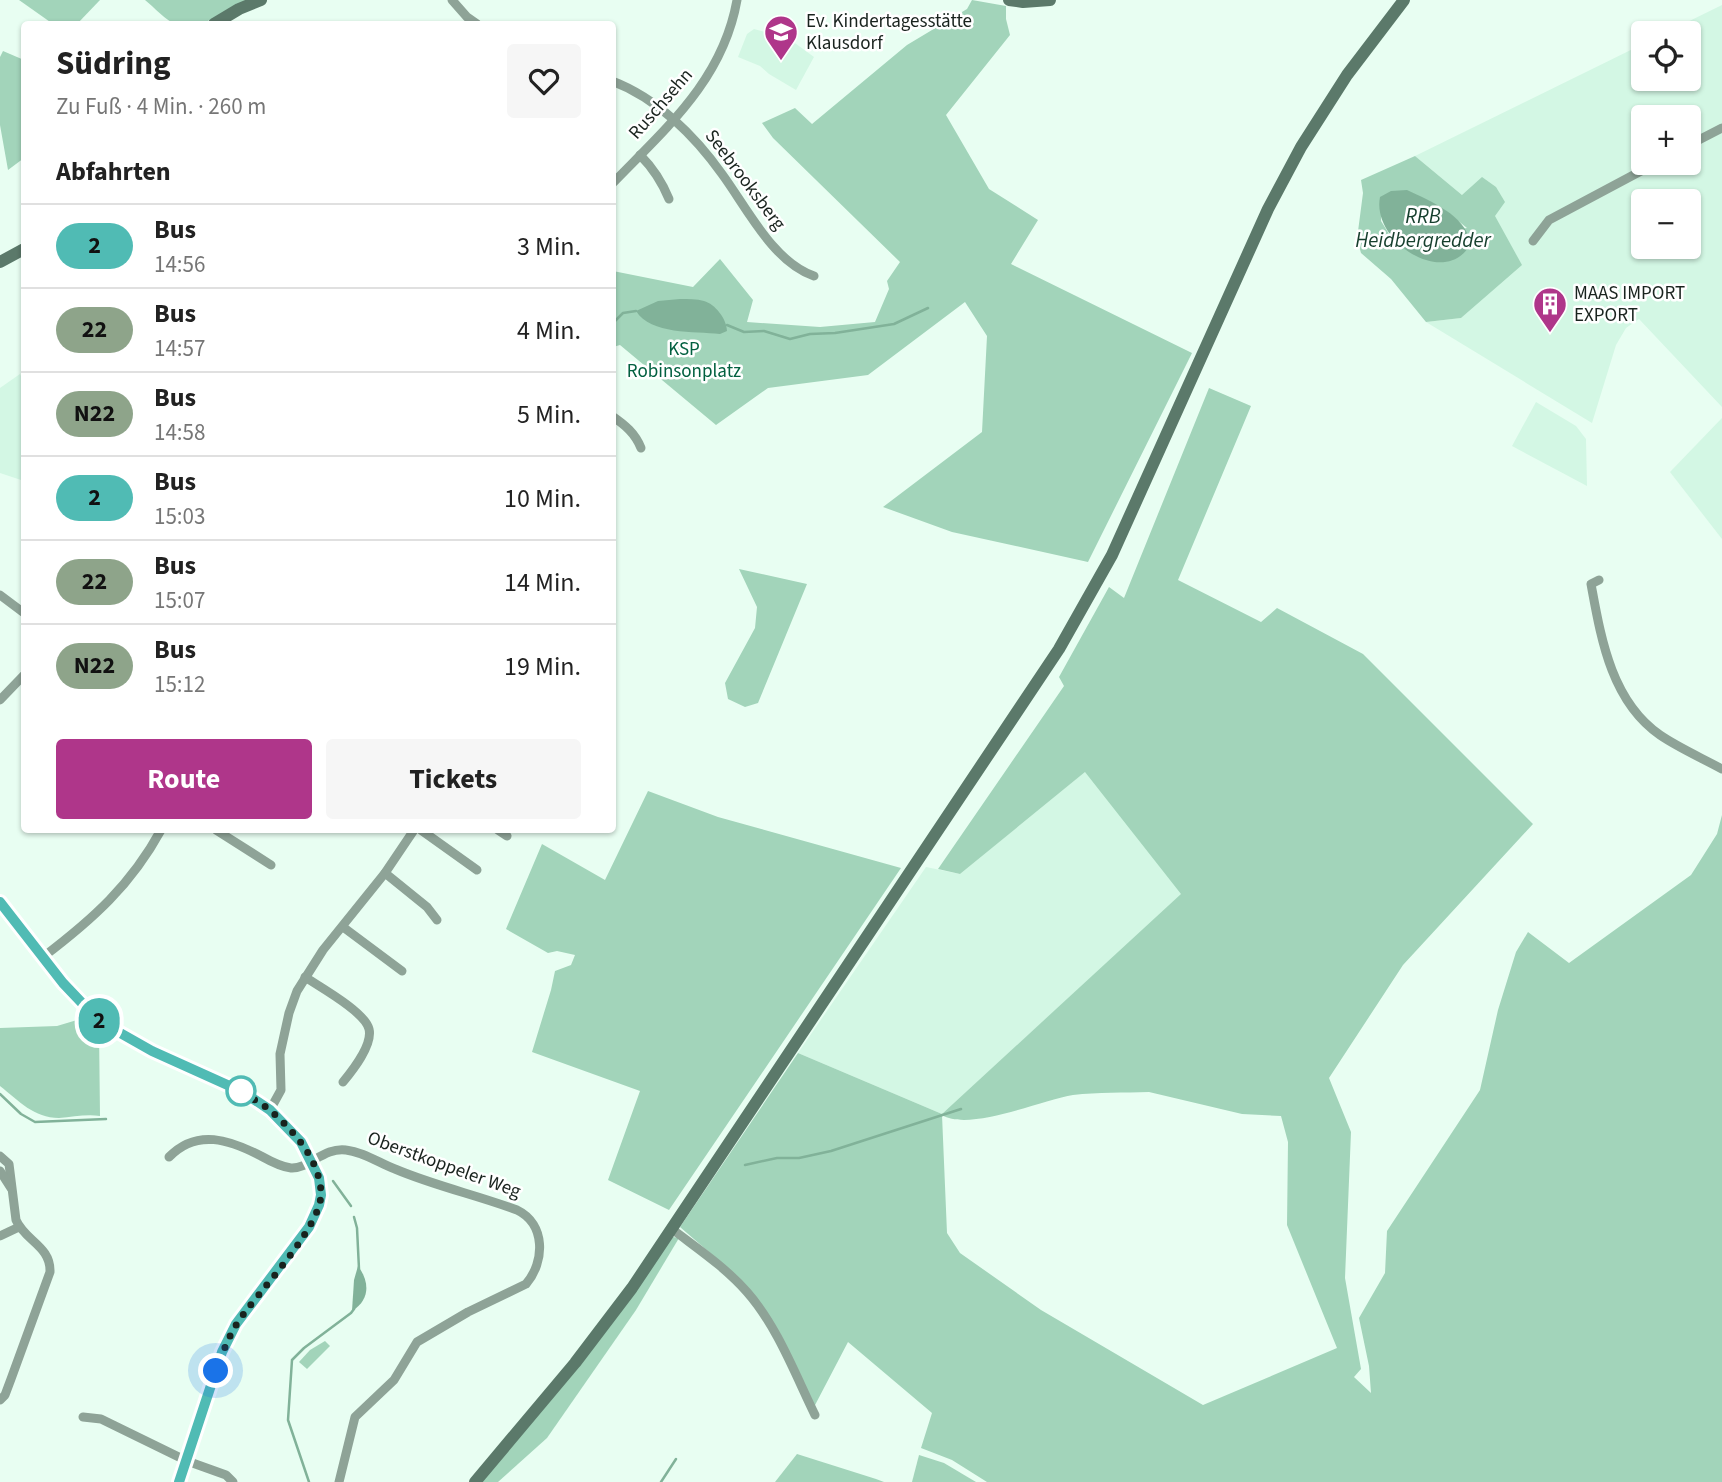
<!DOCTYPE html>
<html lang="de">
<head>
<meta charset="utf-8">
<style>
	body { margin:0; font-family:"Source Sans 3",sans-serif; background:#f6f6f6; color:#222; height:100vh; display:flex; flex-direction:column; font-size:26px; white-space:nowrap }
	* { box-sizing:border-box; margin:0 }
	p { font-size:23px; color:#767676 }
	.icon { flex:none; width:38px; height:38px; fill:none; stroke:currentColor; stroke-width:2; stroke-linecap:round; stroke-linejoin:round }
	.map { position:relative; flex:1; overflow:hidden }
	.drawer { position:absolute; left:21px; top:21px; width:595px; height:812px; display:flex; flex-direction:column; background:#fff; border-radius:7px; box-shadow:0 2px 5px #0004 }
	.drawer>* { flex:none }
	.badge { padding:0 14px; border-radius:23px; font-size:24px; line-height:46px }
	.fabs { position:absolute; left:1631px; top:21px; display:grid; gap:14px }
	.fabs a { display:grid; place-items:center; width:70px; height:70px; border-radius:7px; background:#fff; box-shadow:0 2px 5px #0004; font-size:35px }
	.you { position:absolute; width:35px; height:35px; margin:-18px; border:5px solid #fff; border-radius:50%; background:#1a73e8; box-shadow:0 0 0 10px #1a73e833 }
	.map>.badge { position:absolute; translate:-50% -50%; box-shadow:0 0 0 4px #fff }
	h2 { padding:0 35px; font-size:26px; line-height:63px }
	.round { display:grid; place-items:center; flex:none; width:74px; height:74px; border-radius:7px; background:#f6f6f6 }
	.overview { display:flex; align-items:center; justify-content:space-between; height:119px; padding:0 35px }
	h1 { font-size:33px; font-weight:700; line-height:52px }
	.button { display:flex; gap:14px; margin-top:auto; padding:14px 35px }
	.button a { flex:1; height:80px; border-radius:7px; background:#af368a; color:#fff; font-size:28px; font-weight:700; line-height:80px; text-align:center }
	.button a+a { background:#f6f6f6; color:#222 }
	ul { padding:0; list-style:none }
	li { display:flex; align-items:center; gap:21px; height:84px; padding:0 35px; border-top:2px solid #e0e0e0 }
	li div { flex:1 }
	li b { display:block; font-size:26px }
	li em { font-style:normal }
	li .badge { min-width:77px; font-weight:700; text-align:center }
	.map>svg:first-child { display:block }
	.built { fill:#d3f7e4; fill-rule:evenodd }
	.green { fill:#a2d4ba; fill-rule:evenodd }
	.water { fill:#81b299 }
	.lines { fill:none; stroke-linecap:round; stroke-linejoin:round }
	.stream { stroke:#81b299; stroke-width:2.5 }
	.street { stroke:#8ea397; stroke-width:9 }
	.secondary { stroke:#5b796a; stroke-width:12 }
	.line-casing { stroke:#fff; stroke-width:16 }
	.line { stroke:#50bbb4; stroke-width:10 }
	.walk { stroke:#19231e; stroke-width:7; stroke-dasharray:0 12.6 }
	.stop-dot { fill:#fff; stroke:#50bbb4; stroke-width:3.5 }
	.labels { text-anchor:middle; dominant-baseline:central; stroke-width:5; stroke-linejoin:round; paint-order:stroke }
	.poi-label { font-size:19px; fill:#19231e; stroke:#fff; text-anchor:start }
	.street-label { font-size:19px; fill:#19231e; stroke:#fff }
	.park-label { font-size:19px; fill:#026040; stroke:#fff }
	.water-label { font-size:21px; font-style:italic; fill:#163f2d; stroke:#fff }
</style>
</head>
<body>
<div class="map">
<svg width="1722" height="1482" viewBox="0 0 1722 1482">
	<rect width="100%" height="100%" fill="#e8fef2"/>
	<g class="built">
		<path d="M1722 5V407L1639 319 1626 328 1616 345 1592 423 1426 322 1461 318 1521 264 1494 216 1462 195 1415 156 1643 44V79H1689V33H1665ZM1643 117H1689V163H1643ZM1643 201H1689V247H1643Z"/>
		<polygon points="754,29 788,38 814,57 796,90 769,74 760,66 738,57 747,34"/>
		<polygon points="20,374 24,382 24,481 0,473 0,388"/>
		<polygon points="1536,402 1576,426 1586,439 1587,486 1512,446"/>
		<polygon points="1722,418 1722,539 1670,472"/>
		<polygon points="1086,771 1182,894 942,1114 798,1053 926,867 960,874"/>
	</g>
	<g class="green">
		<polygon points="19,0 100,0 77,24 53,24"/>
		<path d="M145 0H248C228 10 199 32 176 24 166 21 154 7 145 0Z"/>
		<polygon points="972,0 1006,6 1006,19 1010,35 946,115 989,189 1038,220 1011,264 1192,353 1088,562 952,532 883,507 982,432 987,336 965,302 868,375 768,388 716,425 620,345 613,347 613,271 693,287 720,259 753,300 747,322 820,327 875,322 889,289 887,281 900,262 773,138 762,123 795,108 812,124 907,45 967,9"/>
		<polygon points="3,51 24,60 24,96 22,102 24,106 24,158 8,170 0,125 0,57"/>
		<path d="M1415 156 1462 195 1482 177 1496 187 1505 202 1495 216 1522 265 1461 318 1426 322 1391 279 1361 253 1357 239 1363 193 1361 180ZM1382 197 1441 207 1467 228 1394 242 1381 221Z"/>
		<path d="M1209 388 1251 406 1178 580 1261 622 1277 608 1363 654 1533 824 1403 965 1329 1078 1351 1132 1345 1278 1361 1369 1354 1377 1371 1393 1369 1366 1359 1318 1385 1273 1387 1231 1480 1090 1498 1010 1516 952 1528 932 1569 963 1691 875 1717 834 1722 815V1482H987L952 1460 921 1448 932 1413 848 1342 814 1407 768 1316 731 1271 680 1227 798 1053 942 1114 1181 894 1085 772 960 874 938 869 1064 686 1059 677 1109 587 1124 598ZM1149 1092 1242 1114 1281 1116 1288 1142 1287 1225 1337 1348 1203 1405 1041 1310 960 1253 947 1233 942 1115C969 1132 1042 1100 1073 1095 1098 1092 1124 1093 1149 1092Z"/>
		<polygon points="739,569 807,584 758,703 745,707 728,699 725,683 755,628 757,607"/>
		<polygon points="648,791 718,817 901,868 669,1210 608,1180 640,1091 532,1052 551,990 555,971 571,965 575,955 557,951 548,953 506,929 542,844 605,880"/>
		<path d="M87 1017 99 1029 100 1116C86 1114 73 1117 59 1118 34 1118 19 1101 0 1086V1028L57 1026Z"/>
		<polygon points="673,1237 679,1238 636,1310 547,1438 498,1482 481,1482"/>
		<polygon points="325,1341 330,1346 307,1369 299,1362 310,1350"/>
		<polygon points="797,1454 876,1479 884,1482 775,1482"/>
		<polygon points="919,1455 944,1463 976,1482 912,1482"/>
	</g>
	<g class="water">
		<path d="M1407 190C1432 202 1464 214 1471 243 1447 290 1371 242 1380 197L1391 191Z"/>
		<path d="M680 299C688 299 697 299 704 301 715 304 727 319 727 331L720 334C694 331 651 335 636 311L658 301Z"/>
		<path d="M358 1266C370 1282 370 1300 352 1311L354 1280Z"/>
	</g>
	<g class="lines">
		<g class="stream">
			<polyline points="612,324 623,313 636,311"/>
			<polyline points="727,325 744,332 764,331 790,339 810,334 835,333 894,324 928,308"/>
			<polyline points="0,1094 21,1114 35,1122 106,1119"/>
			<polyline points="745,1165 777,1158 799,1158 831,1151 961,1109"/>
			<polyline points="333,1181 351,1206"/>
			<polyline points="354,1217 357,1228 359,1269"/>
			<polyline points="309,1482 288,1420 292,1360 304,1348 351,1313 354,1309"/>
			<polyline points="661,1482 676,1459"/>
		</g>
		<g class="street">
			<polyline points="452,0 467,17 477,24"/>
			<path d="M612 81C657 98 695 136 722 174 747 208 773 262 814 276"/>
			<polyline points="1689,145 1722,128"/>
			<path d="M640 155C653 168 662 182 669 199"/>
			<path d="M612 184C666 128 723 80 737 0"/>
			<polyline points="1533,241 1549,220 1656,163"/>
			<path d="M612 416C625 425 635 433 641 448"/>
			<path d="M1599 580 1591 584C1601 638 1611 701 1660 735 1679 748 1702 758 1722 769"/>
			<polyline points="0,595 24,613"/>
			<polyline points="0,700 24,675"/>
			<polyline points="216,830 271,865"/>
			<polyline points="421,830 477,870"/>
			<polyline points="498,830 507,836"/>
			<polyline points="385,873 427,907 437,920"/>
			<polyline points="343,927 402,971"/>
			<path d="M43 957C93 919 131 885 161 830"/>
			<path d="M305 977C320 987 365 1012 369 1029 373 1045 352 1071 343 1082"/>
			<polyline points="270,1110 281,1090 280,1054 289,1013 297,991 323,950 385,873 414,830"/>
			<path d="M0 1156 9 1164 16 1220C25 1241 51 1246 50 1272L11 1379 5 1395 0 1400"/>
			<path d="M169 1157C197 1128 230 1140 261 1156 270 1161 281 1167 291 1168 309 1169 324 1147 346 1150 364 1152 379 1163 395 1169 435 1186 477 1195 517 1210 546 1224 545 1262 526 1284L468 1312 417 1342 394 1380 355 1417 339 1482"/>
			<polyline points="0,1171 11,1188"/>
			<path d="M672 1229C698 1249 725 1267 747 1292 777 1326 795 1374 815 1415"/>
			<polyline points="0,1236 19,1227"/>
			<polyline points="83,1417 101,1419 187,1461 226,1475 233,1482"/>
		</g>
		<g class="secondary">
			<polyline points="1009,0 1023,2 1050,0"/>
			<polyline points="214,24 239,9 261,0"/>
			<polyline points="0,262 24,249"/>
			<polyline points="0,902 63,983 99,1021 152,1051 243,1092 270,1110 301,1142 319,1178 321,1194 319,1204 309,1227 236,1324 222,1352 179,1482"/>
			<polyline points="475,1482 575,1363 632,1288 1059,649 1112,555 1268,209 1301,147 1347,75 1404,0"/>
		</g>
	</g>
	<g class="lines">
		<g class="line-casing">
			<polyline id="line" points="0,902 63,983 99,1021 152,1051 243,1092 270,1110 301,1142 319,1178 321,1195 319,1205 309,1227 236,1324 222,1352 179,1482"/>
		</g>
		<use href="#line" class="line"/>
		<path class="walk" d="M216 1371C222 1355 228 1337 238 1322 258 1292 322 1227 321 1193 320 1161 295 1132 272 1112 263 1104 251 1098 241 1091"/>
	</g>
	<defs>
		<g id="school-pin" transform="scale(1.75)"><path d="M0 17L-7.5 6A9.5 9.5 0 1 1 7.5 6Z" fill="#af368a" stroke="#fff"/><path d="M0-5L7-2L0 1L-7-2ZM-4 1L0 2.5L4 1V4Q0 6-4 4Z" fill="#fff"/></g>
		<g id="building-pin" transform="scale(1.75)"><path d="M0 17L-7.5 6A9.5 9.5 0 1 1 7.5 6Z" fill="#af368a" stroke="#fff"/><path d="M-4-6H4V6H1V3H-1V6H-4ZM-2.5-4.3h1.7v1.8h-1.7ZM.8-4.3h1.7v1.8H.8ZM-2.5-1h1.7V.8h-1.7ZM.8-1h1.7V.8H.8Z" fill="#fff"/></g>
	</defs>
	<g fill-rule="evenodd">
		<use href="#school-pin" x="781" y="32"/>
		<use href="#building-pin" x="1550" y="304"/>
	</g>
	<circle class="stop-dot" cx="241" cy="1091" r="14"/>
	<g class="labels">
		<g class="poi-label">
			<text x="806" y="21">Ev. Kindertagesstätte<tspan x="806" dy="22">Klausdorf</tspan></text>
			<text x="1574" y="293">MAAS IMPORT<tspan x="1574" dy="22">EXPORT</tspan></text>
		</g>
		<g class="street-label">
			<text transform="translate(661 104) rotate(-49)">Ruschsehn</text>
			<text transform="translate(745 180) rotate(53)">Seebrooksberg</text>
			<text transform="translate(444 1165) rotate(20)">Oberstkoppeler Weg</text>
		</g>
		<g class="park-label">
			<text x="684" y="349">KSP<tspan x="684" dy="22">Robinsonplatz</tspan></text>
		</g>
		<g class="water-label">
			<text x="1423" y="216">RRB<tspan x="1423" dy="24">Heidbergredder</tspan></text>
		</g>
	</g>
</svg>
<div class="fabs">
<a><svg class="icon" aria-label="locate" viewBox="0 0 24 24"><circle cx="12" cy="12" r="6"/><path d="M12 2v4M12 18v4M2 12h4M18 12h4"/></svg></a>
<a>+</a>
<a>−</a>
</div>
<div class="you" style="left:216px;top:1371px"></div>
<b class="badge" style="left:99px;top:1021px;background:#50bbb4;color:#111">2</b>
<section class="drawer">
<div class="overview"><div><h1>Südring</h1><p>Zu Fuß · 4 Min. · 260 m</p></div><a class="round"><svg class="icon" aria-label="heart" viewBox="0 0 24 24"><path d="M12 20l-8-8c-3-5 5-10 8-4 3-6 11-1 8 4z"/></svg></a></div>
<h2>Abfahrten</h2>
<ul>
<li><span class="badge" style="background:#50bbb4;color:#111">2</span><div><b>Bus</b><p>14:56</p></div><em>3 Min.</em></li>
<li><span class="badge" style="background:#8ea48a;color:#111">22</span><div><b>Bus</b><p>14:57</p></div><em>4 Min.</em></li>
<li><span class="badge" style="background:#8ea48a;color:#111">N22</span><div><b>Bus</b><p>14:58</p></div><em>5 Min.</em></li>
<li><span class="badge" style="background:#50bbb4;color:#111">2</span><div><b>Bus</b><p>15:03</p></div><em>10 Min.</em></li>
<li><span class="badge" style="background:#8ea48a;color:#111">22</span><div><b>Bus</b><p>15:07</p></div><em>14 Min.</em></li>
<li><span class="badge" style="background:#8ea48a;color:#111">N22</span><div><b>Bus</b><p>15:12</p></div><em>19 Min.</em></li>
</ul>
<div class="button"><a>Route</a><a>Tickets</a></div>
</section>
</div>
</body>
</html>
